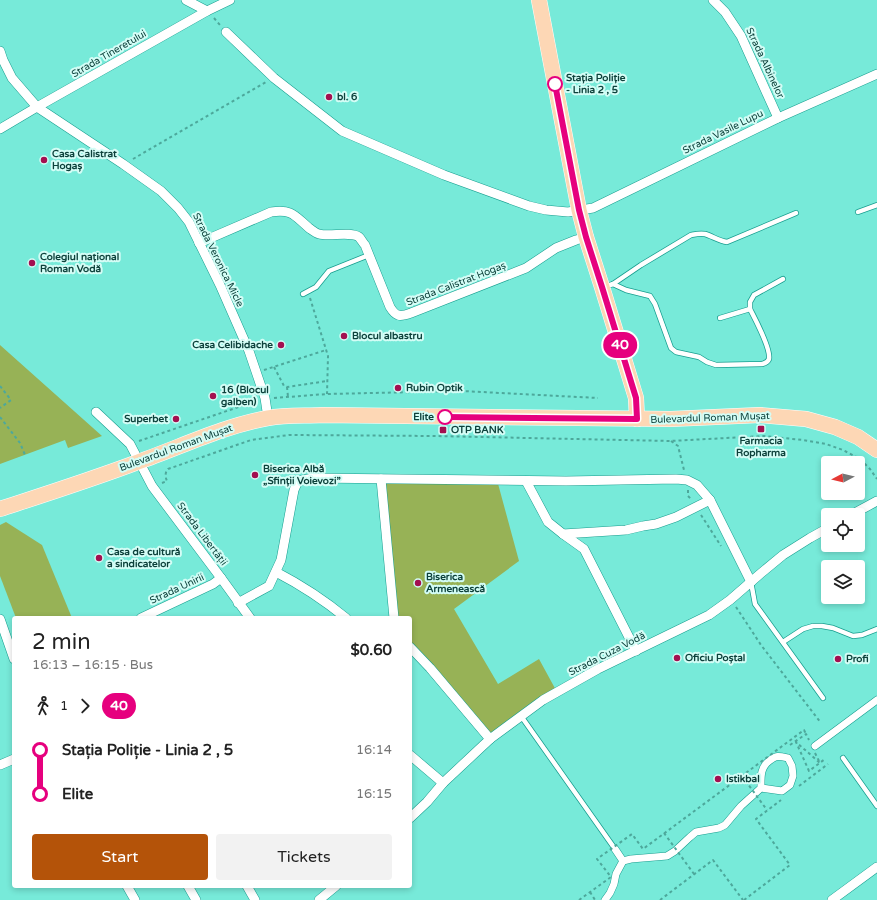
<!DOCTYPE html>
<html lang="en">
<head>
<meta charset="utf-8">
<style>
	body { margin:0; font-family:"Varela Round",sans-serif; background:#f2f2f2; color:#222; height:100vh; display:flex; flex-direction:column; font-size:15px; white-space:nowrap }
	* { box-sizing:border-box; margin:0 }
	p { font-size:13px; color:#767676 }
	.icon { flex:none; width:22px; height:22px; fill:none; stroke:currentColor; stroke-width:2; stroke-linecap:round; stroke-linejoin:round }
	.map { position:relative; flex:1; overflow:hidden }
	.side { position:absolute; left:12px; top:616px; width:400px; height:272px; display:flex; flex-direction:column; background:#fff; border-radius:4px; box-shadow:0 2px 6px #0003 }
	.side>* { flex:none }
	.badge { padding:0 8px; border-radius:13px; font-size:14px; line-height:26px }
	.needle { width:26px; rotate:263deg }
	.controls { position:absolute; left:821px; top:456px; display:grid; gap:8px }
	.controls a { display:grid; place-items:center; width:44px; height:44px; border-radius:4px; background:#fff; box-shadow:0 2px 6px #0003; font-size:20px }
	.map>.badge { position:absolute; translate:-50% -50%; box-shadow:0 0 0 2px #fff }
	.legs { display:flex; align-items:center; gap:6px; height:44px; padding:0 20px; font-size:13px }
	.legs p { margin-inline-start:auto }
	.headline { display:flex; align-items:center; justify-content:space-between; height:68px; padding:0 20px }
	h1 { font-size:22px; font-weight:600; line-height:30px }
	.primary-button { display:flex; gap:8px; margin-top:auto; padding:8px 20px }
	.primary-button a { flex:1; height:46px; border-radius:4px; background:#b45309; color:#fff; font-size:16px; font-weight:600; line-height:46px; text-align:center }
	.primary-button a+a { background:#f2f2f2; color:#222 }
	ul { padding:0 20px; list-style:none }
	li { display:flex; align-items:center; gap:14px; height:44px; font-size:15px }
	li i { display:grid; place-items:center; width:6px; height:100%; margin:0 5px; background:currentColor }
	li i::after { content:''; width:10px; height:10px; margin:-5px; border:3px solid; border-radius:50%; background:#fff }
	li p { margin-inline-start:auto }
	li:first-child i { background:linear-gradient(#0000 50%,currentColor 0) }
	li:last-child i { background:linear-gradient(currentColor 50%,#0000 0) }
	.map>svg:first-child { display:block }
	.green { fill:#97b256 }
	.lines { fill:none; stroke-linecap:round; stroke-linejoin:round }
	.service-casing { stroke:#179e8f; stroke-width:6 }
	.pedestrian-casing { stroke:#179e8f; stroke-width:8 }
	.minor-casing { stroke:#179e8f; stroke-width:10 }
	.primary-casing { stroke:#fff; stroke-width:16 }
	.path { stroke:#4da89b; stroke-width:2; stroke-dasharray:3 3; stroke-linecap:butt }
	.service { stroke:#fff; stroke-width:4.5 }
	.pedestrian { stroke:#fff; stroke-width:7 }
	.minor { stroke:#fff; stroke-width:9 }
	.primary { stroke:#fdd7b5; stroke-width:15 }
	.path-bridge { stroke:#4da89b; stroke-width:2; stroke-dasharray:3 3; stroke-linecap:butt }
	.line-1-casing { stroke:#fff; stroke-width:9 }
	.line-1 { stroke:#e6007e; stroke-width:6 }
	.stop-1-dot { fill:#fff; stroke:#e6007e; stroke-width:2 }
	.poi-dot { fill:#a30f50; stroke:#d4fdf6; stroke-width:1.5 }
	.labels { text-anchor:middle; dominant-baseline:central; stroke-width:4; stroke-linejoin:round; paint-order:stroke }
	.street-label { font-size:10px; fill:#0d413b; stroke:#d4fdf6 }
	.stop-label { font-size:10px; font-weight:bold; fill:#0d413b; stroke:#d4fdf6; text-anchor:start }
	.poi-label { font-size:10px; font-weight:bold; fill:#0d413b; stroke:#d4fdf6; text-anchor:start }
</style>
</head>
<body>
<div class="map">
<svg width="877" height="900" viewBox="0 0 877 900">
	<rect width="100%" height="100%" fill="#77ead9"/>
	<g class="green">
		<polygon points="0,345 102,436 68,448 65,440 0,464"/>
		<polygon points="381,479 497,480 519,561 454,609 498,684 539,659 557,692 490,739 410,647 410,618 394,618"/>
		<polygon points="6,522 42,545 72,618 16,618 0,576 0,525"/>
	</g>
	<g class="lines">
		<g class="service-casing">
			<g id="service">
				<polyline points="858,212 877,205"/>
				<path d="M613 284 641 265 691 235C696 234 700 233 705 234 712 236 719 241 727 242L796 213"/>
				<path d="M604 287 613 284 626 290 650 296 655 304 671 348 676 352 699 357 707 362 716 365 762 364C766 363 768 362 769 359 771 348 755 319 750 309V302L754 295 783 279"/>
				<polyline points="303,294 316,287 329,271 369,255"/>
				<polyline points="720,318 750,309"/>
				<polyline points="751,582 755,604 823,698"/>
				<polyline points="783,642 803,629 813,626 822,626 833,628 853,636 862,635 877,629"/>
				<polyline points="521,716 615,849"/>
				<polyline points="843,758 877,806"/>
			</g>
		</g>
		<g class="pedestrian-casing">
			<g id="pedestrian">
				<polyline points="815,746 877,700"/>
				<polyline points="615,849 623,861"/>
				<path d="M605 900 610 893 614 884 616 874 623 861 631 859 667 856 675 851 690 837 696 832 719 828 725 825 741 806 761 788C761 777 760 768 769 761 777 755 779 756 788 758L792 766 793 776 790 785 782 791 761 788"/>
			</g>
		</g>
		<g class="minor-casing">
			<g id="minor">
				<polyline points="186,0 207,11"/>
				<polyline points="713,0 725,12 741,36 778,118"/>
				<polyline points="226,32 274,78 342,131 444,175 529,206 546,210 568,212 593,208 778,118 877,74"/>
				<polyline points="0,51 3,60 12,78 37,107 123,164 161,191 178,208 189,222 220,285 249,351 265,398 268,418"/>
				<polyline points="0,129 37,107 207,11 230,0"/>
				<path d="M199 243 271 212C292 209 294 215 309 228 312 230 315 233 319 234 330 237 350 231 359 237 361 239 363 243 365 245L390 307C396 317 400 317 411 313L526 268 556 248 576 240 586 237"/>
				<polyline points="96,412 130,444 152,486 221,578 250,618"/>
				<polyline points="381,479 394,618"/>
				<polyline points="526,481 548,522 563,534 584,549 636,651"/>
				<polyline points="851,515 877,501"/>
				<polyline points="563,534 626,530 643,526 656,524 676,517 710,500"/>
				<path d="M276 572C301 585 324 600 346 618"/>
				<polyline points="238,603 269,586 281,560 294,490 298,481 313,478 566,481 676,479 687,480 697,485 710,500 751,582"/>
				<polyline points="141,618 213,584 221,578"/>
				<polyline points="0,619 14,659"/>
				<polyline points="410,647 430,668 490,739"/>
				<polyline points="410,755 443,783"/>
				<polyline points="0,765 14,759"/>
				<polyline points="410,818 427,802 443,783 490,739 543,700 598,669 709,615 730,600 760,574 783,555 810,538 828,528"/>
				<polyline points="127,886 135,900"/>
				<polyline points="188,886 196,900"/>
				<polyline points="247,886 255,900"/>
				<polyline points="319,900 336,886"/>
				<polyline points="832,900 877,867"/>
			</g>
		</g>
		<g class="primary-casing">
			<g id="primary">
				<polyline points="539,0 579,210 586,237 602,287 636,398 637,419"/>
				<path d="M0 509C46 494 93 479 138 462 181 447 223 426 268 418 286 415 305 416 322 415L671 419 760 415 806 419 835 427 858 437 877 450"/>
			</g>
		</g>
		<g class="path">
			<polyline points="214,18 220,25"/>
			<polyline points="133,159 266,82"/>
			<polyline points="310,298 328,356 327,394"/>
			<polyline points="274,367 283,384 284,386 287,387 327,381"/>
			<polyline points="264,370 326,350"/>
			<polyline points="0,386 11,400 0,408"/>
			<polyline points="287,387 288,397"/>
			<polyline points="274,398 327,394 462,391 598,398"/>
			<polyline points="0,417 20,443 25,455"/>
			<polyline points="139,441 256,401"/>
			<polyline points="671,441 678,446 684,470"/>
			<path d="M162 483 167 481C165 477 165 472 168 469L251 440 289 435 434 436 670 441 764 436 803 440 826 444 843 450 860 459 870 469 877 479"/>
			<polyline points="688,490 688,496 691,499"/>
			<polyline points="701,515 721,546"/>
			<polyline points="736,607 761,645 821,723"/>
			<polyline points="790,745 806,734 809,740"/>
			<polyline points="815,753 820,763 796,742 809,771 825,759"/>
			<polyline points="799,786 828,764"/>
			<polyline points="590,892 595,900"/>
			<polyline points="660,900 713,860 743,900"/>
			<polyline points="744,900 790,865 756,819 781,800"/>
		</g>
		<use href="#service" class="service"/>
		<use href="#pedestrian" class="pedestrian"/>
		<use href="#minor" class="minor"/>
		<use href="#primary" class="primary"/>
		<g class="path-bridge">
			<polyline points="742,776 767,810"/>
			<polyline points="664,833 694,874"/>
			<polyline points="579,900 611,877 597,859 632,834 643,849 804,730 806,734"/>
		</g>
	</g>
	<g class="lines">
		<g class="line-1-casing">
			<polyline id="line-1" points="445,417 637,419 636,398 602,287 586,237 579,210 555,84"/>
		</g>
		<use href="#line-1" class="line-1"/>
	</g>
	<g class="stop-1-dot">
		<circle cx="555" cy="84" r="7"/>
		<circle cx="445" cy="417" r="7"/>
	</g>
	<g class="poi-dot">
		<circle cx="329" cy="97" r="4"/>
		<circle cx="44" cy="160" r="4"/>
		<circle cx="32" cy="263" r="4"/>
		<circle cx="344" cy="336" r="4"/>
		<circle cx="281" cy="345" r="4"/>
		<circle cx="398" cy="388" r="4"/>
		<circle cx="213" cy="396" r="4"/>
		<circle cx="176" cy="419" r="4"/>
		<rect x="757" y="425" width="8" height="8" rx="2"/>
		<rect x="439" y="426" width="8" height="8" rx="2"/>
		<circle cx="255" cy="475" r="4"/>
		<circle cx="99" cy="558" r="4"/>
		<circle cx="418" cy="583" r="4"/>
		<circle cx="677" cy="658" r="4"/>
		<circle cx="838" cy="659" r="4"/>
		<circle cx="718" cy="779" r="4"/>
	</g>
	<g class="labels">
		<g class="street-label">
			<text transform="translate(109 54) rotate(-30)">Strada Tineretului</text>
			<text transform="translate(765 63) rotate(65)">Strada Albinelor</text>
			<text transform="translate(723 132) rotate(-26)">Strada Vasile Lupu</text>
			<text transform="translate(218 260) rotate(64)">Strada Veronica Micle</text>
			<text transform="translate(456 284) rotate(-21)">Strada Calistrat Hogaș</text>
			<text transform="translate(710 418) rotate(-2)">Bulevardul Roman Mușat</text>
			<text transform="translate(176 448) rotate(-20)">Bulevardul Roman Mușat</text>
			<text transform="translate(202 534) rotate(53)">Strada Libertății</text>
			<text transform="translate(177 589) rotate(-25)">Strada Unirii</text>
			<text transform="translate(607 654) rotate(-27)">Strada Cuza Vodă</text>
		</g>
		<g class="stop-label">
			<text x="566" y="78">Stația Poliție<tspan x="566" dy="12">- Linia 2 , 5</tspan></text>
			<text x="434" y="417" text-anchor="end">Elite</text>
		</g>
		<g class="poi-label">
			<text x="337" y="97">bl. 6</text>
			<text x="52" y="154">Casa Calistrat<tspan x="52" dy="12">Hogaș</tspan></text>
			<text x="40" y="257">Colegiul național<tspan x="40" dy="12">Roman Vodă</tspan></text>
			<text x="352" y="336">Blocul albastru</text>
			<text x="273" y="345" text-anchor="end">Casa Celibidache</text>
			<text x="406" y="388">Rubin Optik</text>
			<text x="221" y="390">16 (Blocul<tspan x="221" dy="12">galben)</tspan></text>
			<text x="168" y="419" text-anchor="end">Superbet</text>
			<text x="451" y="430">OTP BANK</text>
			<text x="761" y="441" text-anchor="middle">Farmacia<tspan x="761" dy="12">Ropharma</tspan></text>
			<text x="263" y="469">Biserica Albă<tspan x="263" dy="12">„Sfinții Voievozi”</tspan></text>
			<text x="107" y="552">Casa de cultură<tspan x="107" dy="12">a sindicatelor</tspan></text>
			<text x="426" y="577">Biserica<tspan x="426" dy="12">Armenească</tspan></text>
			<text x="685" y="658">Oficiu Poștal</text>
			<text x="846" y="659">Profi</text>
			<text x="726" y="779">Istikbal</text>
		</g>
	</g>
</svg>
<div class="controls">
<a><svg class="needle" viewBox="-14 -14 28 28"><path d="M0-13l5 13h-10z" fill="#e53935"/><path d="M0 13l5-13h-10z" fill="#767676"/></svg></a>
<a><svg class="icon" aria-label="locate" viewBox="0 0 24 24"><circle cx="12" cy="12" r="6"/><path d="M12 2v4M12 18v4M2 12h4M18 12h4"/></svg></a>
<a><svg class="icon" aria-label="layers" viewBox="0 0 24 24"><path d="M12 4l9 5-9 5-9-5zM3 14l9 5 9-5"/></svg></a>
</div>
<b class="badge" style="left:620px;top:345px;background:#e6007e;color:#fff">40</b>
<section class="side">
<div class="headline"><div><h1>2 min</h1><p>16:13 – 16:15 · Bus</p></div><b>$0.60</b></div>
<div class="legs"><svg class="icon" aria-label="walk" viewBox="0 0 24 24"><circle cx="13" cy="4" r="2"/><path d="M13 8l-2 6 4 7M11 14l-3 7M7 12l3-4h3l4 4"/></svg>1<svg class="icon" aria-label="forward" viewBox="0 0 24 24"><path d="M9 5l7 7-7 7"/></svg><b class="badge" style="background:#e6007e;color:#fff">40</b></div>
<ul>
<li><i style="color:#e6007e"></i><b>Stația Poliție - Linia 2 , 5</b><p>16:14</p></li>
<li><i style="color:#e6007e"></i><b>Elite</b><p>16:15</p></li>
</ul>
<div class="primary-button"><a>Start</a><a>Tickets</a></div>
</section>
</div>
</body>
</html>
